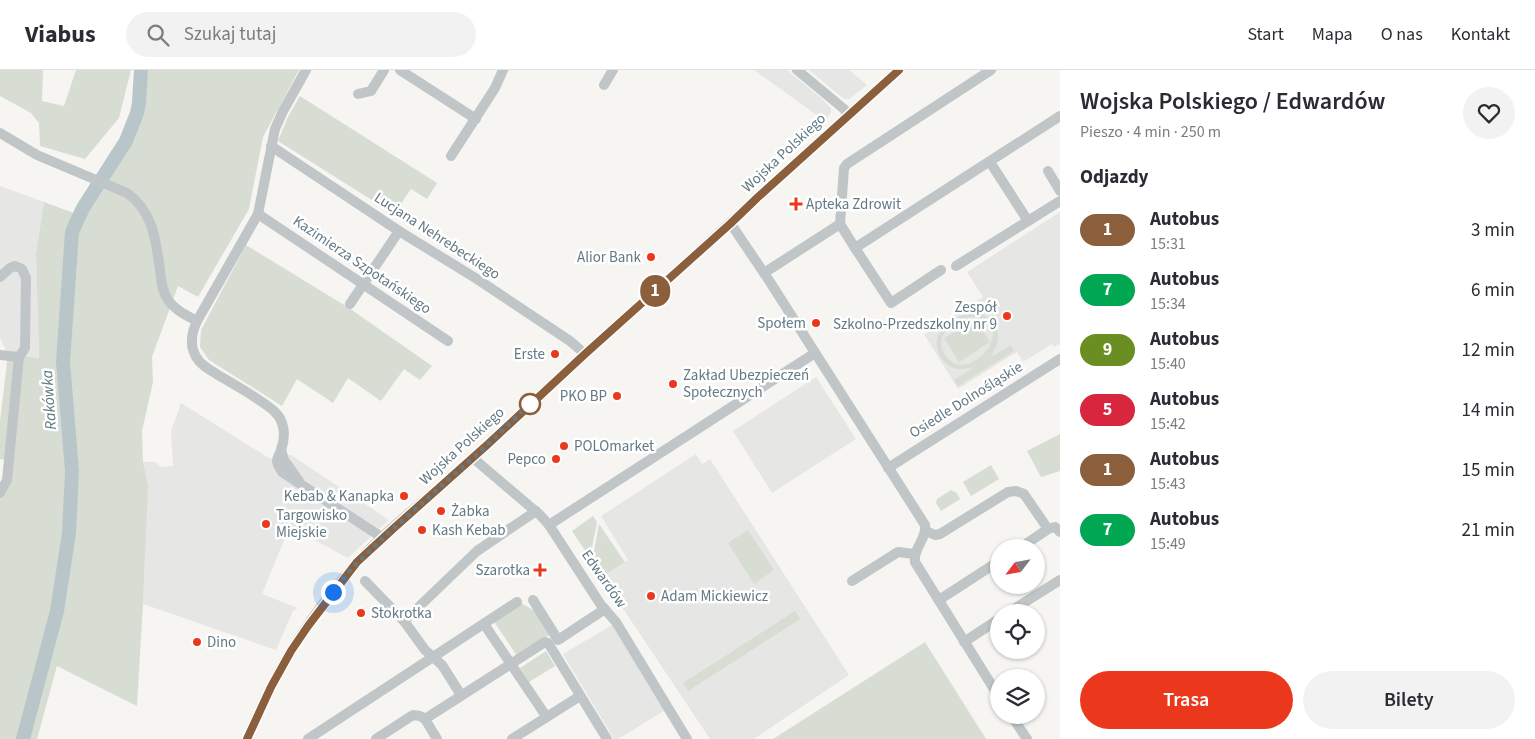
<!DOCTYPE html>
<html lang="pl">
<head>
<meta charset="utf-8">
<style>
	body { margin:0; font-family:"Source Sans 3",sans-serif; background:#f2f2f3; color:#2b2b33; height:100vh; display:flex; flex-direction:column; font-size:19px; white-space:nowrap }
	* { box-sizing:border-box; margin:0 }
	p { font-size:16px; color:#7c7c81 }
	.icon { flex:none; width:28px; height:28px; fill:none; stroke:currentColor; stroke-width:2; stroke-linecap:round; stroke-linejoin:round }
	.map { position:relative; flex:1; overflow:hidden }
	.side { display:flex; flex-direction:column; background:#fff; width:475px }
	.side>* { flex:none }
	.badge { padding:0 10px; border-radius:16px; font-size:18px; line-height:32px }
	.needle { width:32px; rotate:239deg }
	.tools { position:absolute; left:990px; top:469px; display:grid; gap:10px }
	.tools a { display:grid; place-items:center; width:55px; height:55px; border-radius:50%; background:#fff; box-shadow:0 1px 4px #0004; font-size:25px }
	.you { position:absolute; width:25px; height:25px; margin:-12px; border:4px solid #fff; border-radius:50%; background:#1a73e8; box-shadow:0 0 0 8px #1a73e833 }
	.map>.badge { position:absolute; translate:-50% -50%; box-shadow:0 0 0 2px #fff }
	h2 { padding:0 20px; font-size:19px; line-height:45px }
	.round { display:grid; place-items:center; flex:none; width:52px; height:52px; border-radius:26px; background:#f2f2f3 }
	.overview { display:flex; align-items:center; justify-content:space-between; height:85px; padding:0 20px }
	h1 { font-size:24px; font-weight:600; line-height:38px }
	.primary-button { display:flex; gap:10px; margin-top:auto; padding:10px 20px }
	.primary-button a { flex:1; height:58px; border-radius:30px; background:#eb381c; color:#fff; font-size:20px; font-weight:600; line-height:58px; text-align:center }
	.primary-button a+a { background:#f2f2f3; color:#2b2b33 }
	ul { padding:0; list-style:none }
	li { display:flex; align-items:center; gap:15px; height:60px; padding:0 20px }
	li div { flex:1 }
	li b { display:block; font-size:19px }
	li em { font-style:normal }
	li .badge { min-width:55px; font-weight:700; text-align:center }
	header { display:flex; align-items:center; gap:30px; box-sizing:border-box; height:70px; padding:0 25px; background:#fff; border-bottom:1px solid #e1e1e2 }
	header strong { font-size:24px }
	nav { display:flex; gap:28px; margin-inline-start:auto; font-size:18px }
	.search { width:350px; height:45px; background:#f2f2f3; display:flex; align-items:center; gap:12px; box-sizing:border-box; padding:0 18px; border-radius:28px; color:#7c7c81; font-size:19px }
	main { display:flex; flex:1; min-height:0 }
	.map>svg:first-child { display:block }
	.built { fill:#e6e7e5 }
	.green { fill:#d7ddd3; fill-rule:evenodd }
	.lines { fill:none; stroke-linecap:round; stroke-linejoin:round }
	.river { stroke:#b8c6c9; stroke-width:14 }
	.minor { stroke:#c0c6c8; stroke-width:10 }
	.line-casing { stroke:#fff; stroke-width:11 }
	.line { stroke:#8b5e3c; stroke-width:8 }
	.walk { stroke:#637984; stroke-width:5; stroke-dasharray:0 9 }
	.poi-dot { fill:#eb381c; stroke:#fff; stroke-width:2 }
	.stop-dot { fill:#fff; stroke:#8b5e3c; stroke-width:2.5 }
	.labels { text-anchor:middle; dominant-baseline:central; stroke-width:5; stroke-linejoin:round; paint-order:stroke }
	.street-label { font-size:15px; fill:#637984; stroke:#fff }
	.poi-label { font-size:15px; fill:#637984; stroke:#fff; text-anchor:start }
	.water-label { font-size:16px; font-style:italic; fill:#5f7b81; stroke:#fff }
</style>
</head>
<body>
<header>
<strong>Viabus</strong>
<div class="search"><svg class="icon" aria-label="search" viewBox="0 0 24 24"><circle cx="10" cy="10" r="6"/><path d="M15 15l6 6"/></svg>Szukaj tutaj</div>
<nav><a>Start</a><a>Mapa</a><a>O nas</a><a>Kontakt</a></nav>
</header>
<main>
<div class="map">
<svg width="1060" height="669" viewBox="0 0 1060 669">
	<rect width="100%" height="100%" fill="#f6f5f2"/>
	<g class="built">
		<polygon points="754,0 787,0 821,28 831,38 831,43 825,51"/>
		<polygon points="809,0 849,0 867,15 849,29 844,29"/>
		<polygon points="0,116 44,132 36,183 39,288 6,281 0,268"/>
		<polygon points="1060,142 1060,275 1059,274 1054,277 1052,274 1023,292 1017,282 958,319 924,264 983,227 967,202"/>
		<polygon points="816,307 856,369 772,423 733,361"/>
		<polygon points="181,333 269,388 291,385 389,450 348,488 305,465 289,458 262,524 298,538 293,541 276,580 143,534 145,481 143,392 155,392 161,397 173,396 171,361"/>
		<polygon points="696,384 702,394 710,389 849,605 754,669 710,669 602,507 628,490 601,446"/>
		<polygon points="612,555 664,641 618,669 614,669 563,584"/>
	</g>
	<g class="green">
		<polygon points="0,0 43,0 42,31 64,36 76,0 131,0 119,48 85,89 40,76 39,53 31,43 0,26"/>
		<path d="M141 0H299L263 67 249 139 198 227 178 216 152 287 153 312 142 361 143 392 148 416 143 534 137 636 57 596 37 669H0V431L5 390 0 389V352L8 283 39 288 36 183 44 132 79 145C97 110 125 80 137 43 141 29 141 14 141 0Z"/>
		<polygon points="300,26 437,113 427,129 411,119 394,144 278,71 288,47"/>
		<polygon points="246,175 349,238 432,296 420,310 404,299 381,331 348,308 333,333 297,309 282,336 209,290 200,277 201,260"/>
		<path d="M974 242C987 245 999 253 998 269 998 275 993 282 991 287L1011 275 1014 281 958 316 954 310 973 298C967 298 959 300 953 298 947 295 942 290 939 284 929 261 954 245 974 242ZM970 247C1017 248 982 305 953 293 949 290 945 286 943 281 935 263 955 252 970 247Z"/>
		<polygon points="975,249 990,272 959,292 944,268"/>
		<polygon points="1060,364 1060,401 1041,407 1027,381"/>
		<polygon points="991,395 999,409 971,426 963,412"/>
		<polygon points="951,420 957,423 960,429 941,441 936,433 937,429"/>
		<polygon points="593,446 597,452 590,488 572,461"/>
		<polygon points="599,454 625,492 602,507 592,492"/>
		<polygon points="748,460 774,500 754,514 728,473"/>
		<polygon points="521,533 537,542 551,564 517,586 493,550"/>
		<polygon points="795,541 800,549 688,621 683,613"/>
		<polygon points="925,572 986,669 773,669"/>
		<polygon points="546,581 555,596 529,612 520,598"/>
	</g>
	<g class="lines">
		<polyline class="river" points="23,669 57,541 69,463 72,401 63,292 72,162 83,138 126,71 137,43 139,33 141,0"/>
		<g class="minor">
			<path d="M306 0 283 41 275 59 258 144 197 251C191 264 189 279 199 291 204 297 212 301 218 305 235 315 259 328 274 341 285 351 286 366 281 380 280 384 277 387 277 391 277 395 280 398 282 402L383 468"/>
			<polyline points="400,0 476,49"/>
			<polyline points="797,0 844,39 848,45"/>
			<polyline points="604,15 613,0"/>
			<polyline points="358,24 371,21 384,0"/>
			<path d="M0 63 37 85 127 123C153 141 156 171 160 200 161 210 162 221 168 230 175 240 186 245 197 251"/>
			<polyline points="271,76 399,161 477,209 570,271 585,284"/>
			<polyline points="451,86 495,18 503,0"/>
			<polyline points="990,92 1028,151"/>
			<polyline points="1048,101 1060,121"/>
			<polyline points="258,144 448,271"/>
			<path d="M731 154 770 212 925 455C927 469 913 478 915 492L999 627"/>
			<polyline points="840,154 855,178 1060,46"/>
			<polyline points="855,178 891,233 941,200"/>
			<polyline points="956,196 1060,131"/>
			<polyline points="764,203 840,154 844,98 847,94 991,0"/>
			<polyline points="0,207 10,198 15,196 22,199 26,208 25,278 19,287 7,410 0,423"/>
			<polyline points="350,234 399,161"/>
			<polyline points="0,285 19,287"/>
			<polyline points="281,379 284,390 299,411"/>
			<polyline points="473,388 540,445 549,455 601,535 616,552 687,669"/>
			<polyline points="888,398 1060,289"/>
			<polyline points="549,455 815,283"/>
			<polyline points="926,461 935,465 940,464 1008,422 1016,421 1024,424 1048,459"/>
			<polyline points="1020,478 1048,459 1055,457 1060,462"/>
			<polyline points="365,511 404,551"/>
			<polyline points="852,511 898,482 914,484"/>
			<polyline points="533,530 558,570 605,539"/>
			<polyline points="939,530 999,491"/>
			<polyline points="1009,542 1060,510"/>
			<polyline points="484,554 546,646"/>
			<polyline points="964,572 999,549"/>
			<polyline points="461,625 442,595 425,580 404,551 477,481 536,441"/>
			<polyline points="1011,645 1027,669"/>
			<polyline points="425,649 437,669"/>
			<path d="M247 669C257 647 266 626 277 605 298 566 325 529 353 497 385 460 426 430 462 398 508 357 551 314 597 273 699 183 797 90 899 0"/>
			<polyline points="308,669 517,532"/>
			<polyline points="376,669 413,645 420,646 425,649 545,572 548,573 550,576 607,669"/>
			<polyline points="512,669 580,626"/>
		</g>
	</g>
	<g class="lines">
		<g class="line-casing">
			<polyline id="line" points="247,669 271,617 291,581 308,556 357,492 394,458 487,375 585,284 730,154 757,128 899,0"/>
		</g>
		<use href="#line" class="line"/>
		<polyline class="walk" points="333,522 353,497 383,468 487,375 530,334"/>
	</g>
	<g class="poi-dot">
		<path d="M793.5 126.5h5v5h5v5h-5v5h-5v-5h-5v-5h5z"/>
		<circle cx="651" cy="187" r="5"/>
		<circle cx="1007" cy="246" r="5"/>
		<circle cx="816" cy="253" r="5"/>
		<circle cx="555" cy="284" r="5"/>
		<circle cx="673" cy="314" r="5"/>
		<circle cx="617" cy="326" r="5"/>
		<circle cx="564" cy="376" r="5"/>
		<circle cx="556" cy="389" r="5"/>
		<circle cx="404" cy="426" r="5"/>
		<circle cx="441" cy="441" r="5"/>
		<circle cx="266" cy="454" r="5"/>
		<circle cx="422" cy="460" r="5"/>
		<path d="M537.5 492.5h5v5h5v5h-5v5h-5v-5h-5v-5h5z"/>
		<circle cx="651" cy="526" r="5"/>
		<circle cx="361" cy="543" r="5"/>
		<circle cx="197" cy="572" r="5"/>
	</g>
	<circle class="stop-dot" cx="530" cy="334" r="10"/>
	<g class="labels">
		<g class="street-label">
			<text transform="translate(784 83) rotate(-43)">Wojska Polskiego</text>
			<text transform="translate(437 166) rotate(33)">Lucjana Nehrebeckiego</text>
			<text transform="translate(362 195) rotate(34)">Kazimierza Szpotańskiego</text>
			<text transform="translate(966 330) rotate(-32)">Osiedle Dolnośląskie</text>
			<text transform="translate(462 376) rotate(-42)">Wojska Polskiego</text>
			<text transform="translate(604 509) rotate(55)">Edwardów</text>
		</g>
		<g class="poi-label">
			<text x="806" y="134">Apteka Zdrowit</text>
			<text x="641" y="187" text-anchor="end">Alior Bank</text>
			<text x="997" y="237" text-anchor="end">Zespół<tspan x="997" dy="17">Szkolno-Przedszkolny nr 9</tspan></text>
			<text x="806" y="253" text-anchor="end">Społem</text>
			<text x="545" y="284" text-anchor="end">Erste</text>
			<text x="683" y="305">Zakład Ubezpieczeń<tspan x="683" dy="17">Społecznych</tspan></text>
			<text x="607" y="326" text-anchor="end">PKO BP</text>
			<text x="574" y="376">POLOmarket</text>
			<text x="546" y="389" text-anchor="end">Pepco</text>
			<text x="394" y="426" text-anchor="end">Kebab &amp; Kanapka</text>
			<text x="451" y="441">Żabka</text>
			<text x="276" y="445">Targowisko<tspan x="276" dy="17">Miejskie</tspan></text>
			<text x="432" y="460">Kash Kebab</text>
			<text x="530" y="500" text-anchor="end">Szarotka</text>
			<text x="661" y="526">Adam Mickiewicz</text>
			<text x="371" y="543">Stokrotka</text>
			<text x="207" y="572">Dino</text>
		</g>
		<g class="water-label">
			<text transform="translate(49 330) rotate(-94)">Rakówka</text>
		</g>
	</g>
</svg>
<div class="tools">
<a><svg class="needle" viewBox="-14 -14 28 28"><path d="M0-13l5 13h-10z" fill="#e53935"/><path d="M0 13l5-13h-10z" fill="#7c7c81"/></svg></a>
<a><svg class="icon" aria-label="locate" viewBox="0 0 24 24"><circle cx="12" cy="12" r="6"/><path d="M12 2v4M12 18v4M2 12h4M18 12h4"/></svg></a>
<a><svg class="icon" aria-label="layers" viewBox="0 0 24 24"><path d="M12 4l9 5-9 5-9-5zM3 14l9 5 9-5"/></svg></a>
</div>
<div class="you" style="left:333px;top:522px"></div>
<b class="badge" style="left:655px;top:221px;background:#8b5e3c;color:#fff">1</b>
</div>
<section class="side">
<div class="overview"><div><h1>Wojska Polskiego / Edwardów</h1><p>Pieszo · 4 min · 250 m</p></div><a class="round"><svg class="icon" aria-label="heart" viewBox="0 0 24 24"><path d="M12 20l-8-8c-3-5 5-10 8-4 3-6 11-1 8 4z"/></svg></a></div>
<h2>Odjazdy</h2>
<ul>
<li><span class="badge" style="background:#8b5e3c;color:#fff">1</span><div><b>Autobus</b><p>15:31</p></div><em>3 min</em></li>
<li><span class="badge" style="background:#00a651;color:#fff">7</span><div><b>Autobus</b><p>15:34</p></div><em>6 min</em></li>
<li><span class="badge" style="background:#6b8e23;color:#fff">9</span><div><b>Autobus</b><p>15:40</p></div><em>12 min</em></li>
<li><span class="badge" style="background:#d7263d;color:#fff">5</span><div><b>Autobus</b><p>15:42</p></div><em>14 min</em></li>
<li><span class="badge" style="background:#8b5e3c;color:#fff">1</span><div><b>Autobus</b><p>15:43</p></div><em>15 min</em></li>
<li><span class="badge" style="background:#00a651;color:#fff">7</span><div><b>Autobus</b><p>15:49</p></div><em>21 min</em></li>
</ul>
<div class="primary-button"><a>Trasa</a><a>Bilety</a></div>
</section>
</main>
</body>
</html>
